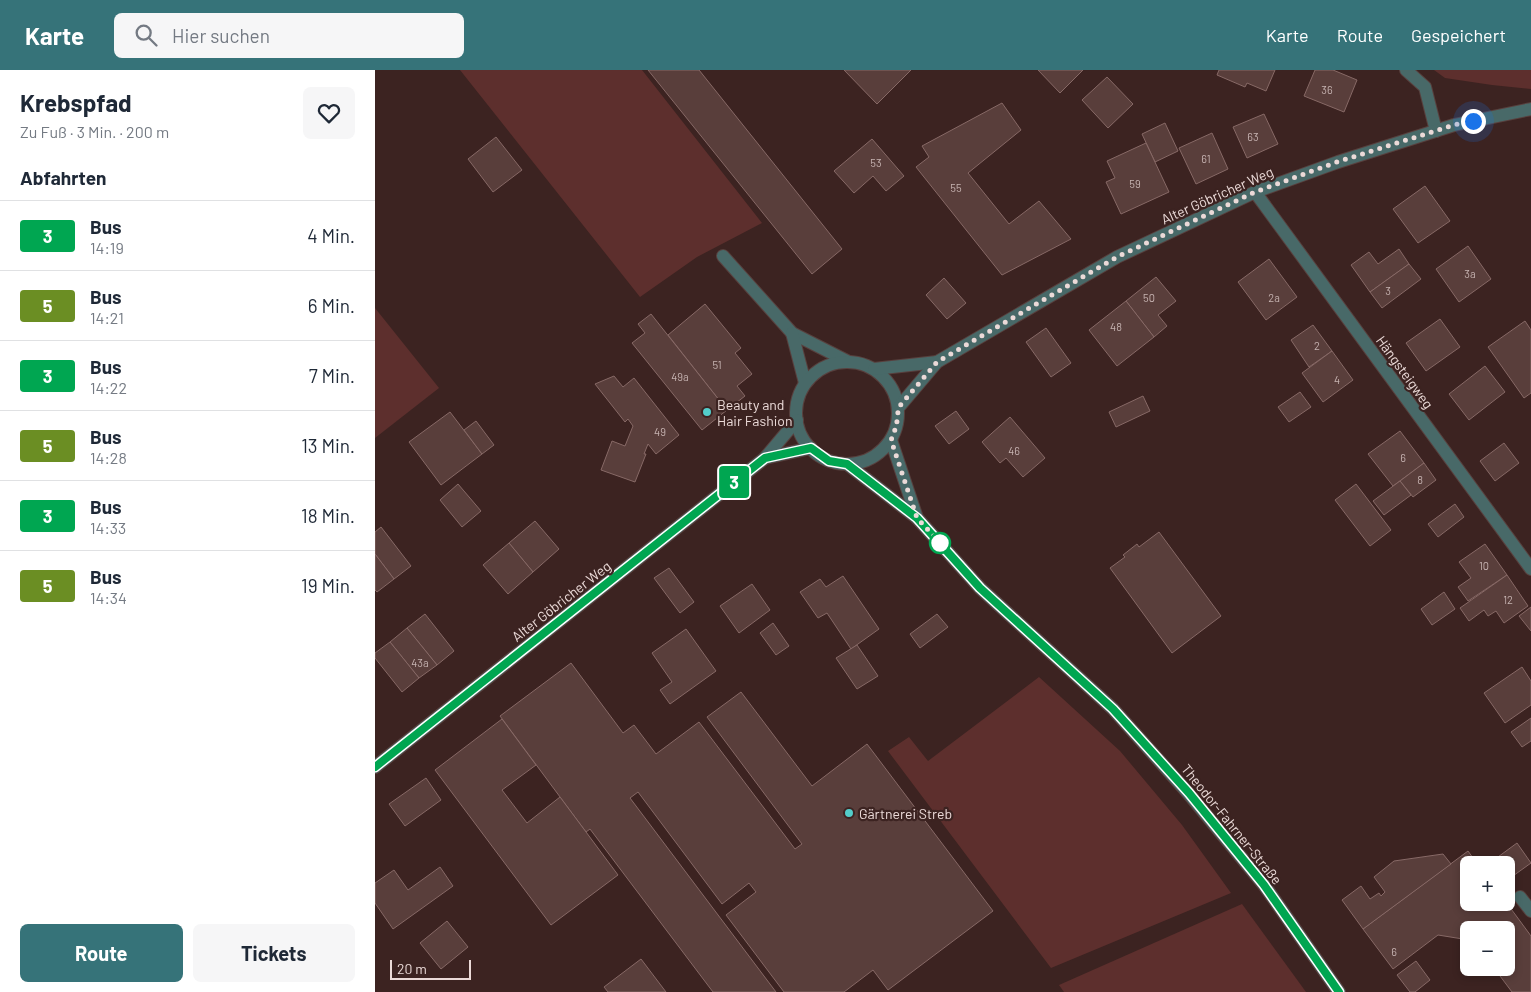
<!DOCTYPE html>
<html lang="de">
<head>
<meta charset="utf-8">
<style>
	body { margin:0; font-family:Barlow,sans-serif; background:#f6f6f7; color:#1f2937; height:100vh; display:flex; flex-direction:column; font-size:19px; white-space:nowrap }
	* { box-sizing:border-box; margin:0 }
	p { font-size:16px; color:#747a83 }
	.icon { flex:none; width:28px; height:28px; fill:none; stroke:currentColor; stroke-width:2; stroke-linecap:round; stroke-linejoin:round }
	.map { position:relative; flex:1; overflow:hidden }
	.details { display:flex; flex-direction:column; background:#fff; width:375px }
	.details>* { flex:none }
	.badge { padding:0 10px; border-radius:4px; font-size:18px; line-height:32px }
	.controls { position:absolute; left:1085px; top:786px; display:grid; gap:10px }
	.controls a { display:grid; place-items:center; width:55px; height:55px; border-radius:8px; background:#fff; box-shadow:0 2px 8px #0003; font-size:25px }
	.scale { position:absolute; left:15px; bottom:12px; width:81px; box-sizing:border-box; padding-left:5px; border:2px solid #ebdad8; border-top:0; font-size:14px; line-height:18px; white-space:nowrap; color:#ebdad8; -webkit-text-stroke:4px #3c2321; paint-order:stroke }
	.you { position:absolute; width:25px; height:25px; margin:-12px; border:4px solid #fff; border-radius:50%; background:#1a73e8; box-shadow:0 0 0 8px #1a73e833 }
	.map>.badge { position:absolute; translate:-50% -50%; box-shadow:0 0 0 2px #fff }
	h2 { padding:0 20px; font-size:19px; line-height:45px }
	.round { display:grid; place-items:center; flex:none; width:52px; height:52px; border-radius:8px; background:#f6f6f7 }
	.summary { display:flex; align-items:center; justify-content:space-between; height:85px; padding:0 20px }
	h1 { font-size:24px; font-weight:700; line-height:38px }
	.button { display:flex; gap:10px; margin-top:auto; padding:10px 20px }
	.button a { flex:1; height:58px; border-radius:8px; background:#367379; color:#fff; font-size:20px; font-weight:700; line-height:58px; text-align:center }
	.button a+a { background:#f6f6f7; color:#1f2937 }
	ul { padding:0; list-style:none }
	li { display:flex; align-items:center; gap:15px; height:70px; padding:0 20px; border-top:1px solid #e0e1e3 }
	li div { flex:1 }
	li b { display:block; font-size:19px }
	li em { font-style:normal }
	li .badge { min-width:55px; font-weight:700; text-align:center }
	header { display:flex; align-items:center; gap:30px; box-sizing:border-box; height:70px; padding:0 25px; background:#367379; color:#fff }
	header strong { font-size:24px }
	nav { display:flex; gap:28px; margin-inline-start:auto; font-size:18px }
	.search { width:350px; height:45px; background:#f6f6f7; display:flex; align-items:center; gap:12px; box-sizing:border-box; padding:0 18px; border-radius:8px; color:#747a83; font-size:19px }
	main { display:flex; flex:1; min-height:0 }
	.map>svg:first-child { display:block }
	.green { fill:#5d2f2d }
	.building { fill:#593e3b; stroke:#876966 }
	.lines { fill:none; stroke-linecap:round; stroke-linejoin:round }
	.minor-casing { stroke:#58403e; stroke-width:14 }
	.minor { stroke:#486968; stroke-width:12 }
	.line-casing { stroke:#fff; stroke-width:11 }
	.line { stroke:#00a651; stroke-width:8 }
	.walk { stroke:#ebdad8; stroke-width:5; stroke-dasharray:0 9 }
	.poi-dot { fill:#53cdca; stroke:#3c2321; stroke-width:2 }
	.stop-dot { fill:#fff; stroke:#00a651; stroke-width:2.5 }
	.labels { text-anchor:middle; dominant-baseline:central; stroke-width:4.5; stroke-linejoin:round; paint-order:stroke }
	.number-label { font-size:11px; fill:#c6b3b1 }
	.street-label { font-size:14px; fill:#ebdad8; stroke:#3c2321 }
	.poi-label { font-size:14px; fill:#ebdad8; stroke:#3c2321; text-anchor:start }
</style>
</head>
<body>
<header>
<strong>Karte</strong>
<div class="search"><svg class="icon" aria-label="search" viewBox="0 0 24 24"><circle cx="10" cy="10" r="6"/><path d="M15 15l6 6"/></svg>Hier suchen</div>
<nav><a>Karte</a><a>Route</a><a>Gespeichert</a></nav>
</header>
<main>
<section class="details">
<div class="summary"><div><h1>Krebspfad</h1><p>Zu Fuß · 3 Min. · 200 m</p></div><a class="round"><svg class="icon" aria-label="heart" viewBox="0 0 24 24"><path d="M12 20l-8-8c-3-5 5-10 8-4 3-6 11-1 8 4z"/></svg></a></div>
<h2>Abfahrten</h2>
<ul>
<li><span class="badge" style="background:#00a651;color:#fff">3</span><div><b>Bus</b><p>14:19</p></div><em>4 Min.</em></li>
<li><span class="badge" style="background:#6b8e23;color:#fff">5</span><div><b>Bus</b><p>14:21</p></div><em>6 Min.</em></li>
<li><span class="badge" style="background:#00a651;color:#fff">3</span><div><b>Bus</b><p>14:22</p></div><em>7 Min.</em></li>
<li><span class="badge" style="background:#6b8e23;color:#fff">5</span><div><b>Bus</b><p>14:28</p></div><em>13 Min.</em></li>
<li><span class="badge" style="background:#00a651;color:#fff">3</span><div><b>Bus</b><p>14:33</p></div><em>18 Min.</em></li>
<li><span class="badge" style="background:#6b8e23;color:#fff">5</span><div><b>Bus</b><p>14:34</p></div><em>19 Min.</em></li>
</ul>
<div class="button"><a>Route</a><a>Tickets</a></div>
</section>
<div class="map">
<svg width="1156" height="922" viewBox="0 0 1156 922">
	<rect width="100%" height="100%" fill="#3c2321"/>
	<g class="green">
		<polygon points="85,0 267,0 387,153 322,187 265,227"/>
		<polygon points="1059,0 1156,0 1156,19 1117,15 1070,8"/>
		<polygon points="0,238 64,318 0,368"/>
		<polygon points="664,607 745,681 807,755 856,823 676,898 513,681 534,667 553,691"/>
		<polygon points="867,834 931,922 689,922 684,915"/>
	</g>
	<g class="building">
		<polygon points="273,0 324,0 467,179 437,204"/>
		<polygon points="469,0 536,0 502,34"/>
		<polygon points="663,0 708,0 685,23"/>
		<polygon points="844,0 900,0 891,21 872,13 870,17 842,5"/>
		<polygon points="940,0 958,0 982,10 969,42 929,26"/>
		<polygon points="732,7 758,34 733,58 707,30"/>
		<polygon points="627,33 646,60 593,103 634,154 664,131 696,169 627,205 541,97 554,87 547,76"/>
		<polygon points="889,44 903,74 872,88 858,57"/>
		<polygon points="790,53 803,81 780,92 767,64"/>
		<polygon points="837,63 853,99 821,114 804,78"/>
		<polygon points="121,67 147,100 118,122 93,89"/>
		<polygon points="497,69 529,106 511,121 498,106 479,123 459,101"/>
		<polygon points="771,73 794,122 746,144 731,112 740,108 732,91"/>
		<polygon points="1050,116 1075,151 1043,173 1018,139"/>
		<polygon points="1093,176 1116,209 1084,232 1061,199"/>
		<polygon points="1024,179 1034,194 995,222 976,195 994,182 1003,194"/>
		<polygon points="894,189 922,227 891,250 863,212"/>
		<polygon points="1034,194 1046,209 1007,238 995,222"/>
		<polygon points="781,207 801,231 783,245 792,256 779,267 751,231"/>
		<polygon points="569,208 591,233 572,249 551,225"/>
		<polygon points="751,231 779,267 742,296 714,260"/>
		<polygon points="330,234 366,278 360,283 377,304 362,316 370,326 352,340 293,265"/>
		<polygon points="276,244 352,340 327,360 257,273 270,263 263,254"/>
		<polygon points="1065,249 1085,277 1051,301 1031,273"/>
		<polygon points="1150,251 1156,260 1156,323 1149,328 1113,277"/>
		<polygon points="938,255 957,281 934,297 916,270"/>
		<polygon points="671,258 696,293 676,307 651,272"/>
		<polygon points="957,281 978,310 948,332 927,303"/>
		<polygon points="1110,296 1130,322 1094,350 1074,324"/>
		<polygon points="239,306 248,317 259,308 304,365 281,384 273,374 269,384 271,384 260,412 226,400 237,371 250,376 258,356 253,349 250,352 220,314"/>
		<polygon points="925,322 936,337 914,352 903,337"/>
		<polygon points="768,326 775,341 741,357 734,342"/>
		<polygon points="581,341 594,359 574,374 560,356"/>
		<polygon points="75,342 107,384 66,415 34,372"/>
		<polygon points="635,347 670,388 648,407 631,388 625,393 607,372"/>
		<polygon points="101,351 119,375 107,384 89,360"/>
		<polygon points="1025,361 1049,393 1018,416 993,384"/>
		<polygon points="1129,373 1144,393 1120,411 1105,391"/>
		<polygon points="1049,393 1061,410 1038,427 1025,411"/>
		<polygon points="1025,411 1036,425 1009,445 998,431"/>
		<polygon points="83,414 106,441 87,457 65,430"/>
		<polygon points="981,414 1016,460 995,476 960,430"/>
		<polygon points="1080,434 1089,447 1063,467 1053,454"/>
		<polygon points="160,451 184,479 158,502 134,473"/>
		<polygon points="6,457 36,496 19,509 0,484 0,462"/>
		<polygon points="784,462 846,546 797,583 735,498 750,487 748,485 762,474 764,477"/>
		<polygon points="134,473 158,502 133,524 108,495"/>
		<polygon points="1110,474 1132,505 1093,531 1083,517 1096,508 1084,492"/>
		<polygon points="0,484 19,509 2,522 0,520"/>
		<polygon points="294,498 319,532 305,543 279,508"/>
		<polygon points="1132,505 1153,536 1129,553 1121,541 1113,546 1109,540 1094,551 1085,538"/>
		<polygon points="468,506 504,559 476,579 452,543 443,548 425,522 445,509 451,517"/>
		<polygon points="377,514 395,540 364,563 345,536"/>
		<polygon points="1069,522 1080,539 1057,555 1046,539"/>
		<polygon points="1156,537 1156,561 1144,546"/>
		<polygon points="50,544 79,581 62,595 32,558"/>
		<polygon points="562,544 573,557 545,578 535,564"/>
		<polygon points="398,553 414,576 401,585 385,563"/>
		<polygon points="32,558 62,595 44,608 15,572"/>
		<polygon points="311,559 341,601 295,634 285,620 297,612 277,583"/>
		<polygon points="15,572 44,608 27,622 0,588 0,583"/>
		<polygon points="482,575 503,606 482,619 461,588"/>
		<polygon points="196,593 248,663 259,655 281,684 324,652 420,779 427,774 332,647 366,622 437,716 492,674 618,841 513,920 498,900 469,922 409,922 351,845 381,822 374,813 347,834 263,722 255,728 401,922 338,922 215,759 211,762 125,646"/>
		<polygon points="1147,597 1156,611 1156,635 1130,653 1109,623"/>
		<polygon points="1156,648 1156,671 1147,677 1136,662"/>
		<polygon points="127,649 161,695 127,720 152,753 185,727 243,805 176,855 60,700"/>
		<polygon points="51,708 66,730 30,756 14,734"/>
		<polygon points="1142,773 1156,793 1131,811 1131,795 1112,795"/>
		<polygon points="1093,781 1103,795 1094,795 1094,832 1131,832 1156,866 1156,922 1137,922 1119,898 1131,898 1131,860 1094,860 1094,870 1063,865 1018,899 988,859"/>
		<polygon points="1068,784 1076,794 988,859 967,830 986,816 995,829 1004,823 1006,826 1010,822 999,807 1019,791"/>
		<polygon points="65,797 78,816 18,859 0,833 0,813 19,800 33,820"/>
		<polygon points="72,851 93,877 66,899 45,873"/>
		<polygon points="266,889 291,922 233,922 229,917"/>
		<polygon points="1041,891 1055,910 1040,922 1035,922 1022,905"/>
	</g>
	<g class="lines">
		<g class="minor-casing">
			<g id="minor">
				<polyline points="1031,0 1050,17 1061,61"/>
				<polyline points="880,122 1156,499"/>
				<polyline points="348,186 417,263 474,292"/>
				<polyline points="417,263 430,313"/>
				<circle cx="472" cy="343" r="51"/>
				<polyline points="499,299 562,292"/>
				<polyline points="523,338 562,292 742,187 880,122 963,92 1079,55 1156,39"/>
				<polyline points="516,370 542,448"/>
				<polyline points="390,388 436,378"/>
				<polyline points="472,394 542,448 605,518 738,639 813,723 889,815 964,922"/>
				<polyline points="0,697 390,388 422,350"/>
				<polyline points="1145,827 1156,841"/>
			</g>
		</g>
		<use href="#minor" class="minor"/>
	</g>
	<g class="lines">
		<g class="line-casing">
			<polyline id="line" points="0,697 390,388 436,378 454,391 472,394 542,448 605,518 738,639 814,723 889,815 964,922"/>
		</g>
		<use href="#line" class="line"/>
		<path class="walk" d="M565 473 568 476 542 448 516 370C521 359 523 350 523 338L562 292 742 187 880 122 962 92 1079 55 1098 51"/>
	</g>
	<g class="poi-dot">
		<circle cx="332" cy="342" r="5"/>
		<circle cx="474" cy="743" r="5"/>
	</g>
	<circle class="stop-dot" cx="565" cy="473" r="10"/>
	<g class="labels">
		<g class="number-label">
			<text x="952" y="19">36</text>
			<text x="878" y="66">63</text>
			<text x="831" y="88">61</text>
			<text x="501" y="92">53</text>
			<text x="760" y="113">59</text>
			<text x="581" y="117">55</text>
			<text x="1095" y="203">3a</text>
			<text x="1013" y="220">3</text>
			<text x="774" y="227">50</text>
			<text x="899" y="227">2a</text>
			<text x="741" y="256">48</text>
			<text x="942" y="275">2</text>
			<text x="342" y="294">51</text>
			<text x="305" y="306">49a</text>
			<text x="962" y="309">4</text>
			<text x="285" y="361">49</text>
			<text x="639" y="380">46</text>
			<text x="1028" y="387">6</text>
			<text x="1045" y="409">8</text>
			<text x="1109" y="495">10</text>
			<text x="1133" y="529">12</text>
			<text x="45" y="592">43a</text>
			<text x="1019" y="881">6</text>
		</g>
		<g class="street-label">
			<text transform="translate(842 125) rotate(-24)">Alter Göbricher Weg</text>
			<text transform="translate(1030 302) rotate(54)">Hängsteigweg</text>
			<text transform="translate(186 531) rotate(-38)">Alter Göbricher Weg</text>
			<text transform="translate(857 754) rotate(51)">Theodor-Fahrner-Straße</text>
		</g>
		<g class="poi-label">
			<text x="342" y="334">Beauty and<tspan x="342" dy="16">Hair Fashion</tspan></text>
			<text x="484" y="743">Gärtnerei Streb</text>
		</g>
	</g>
</svg>
<div class="controls">
<a>+</a>
<a>−</a>
</div>
<div class="scale">20 m</div>
<div class="you" style="left:1098px;top:51px"></div>
<b class="badge" style="left:359px;top:412px;background:#00a651;color:#fff">3</b>
</div>
</main>
</body>
</html>
